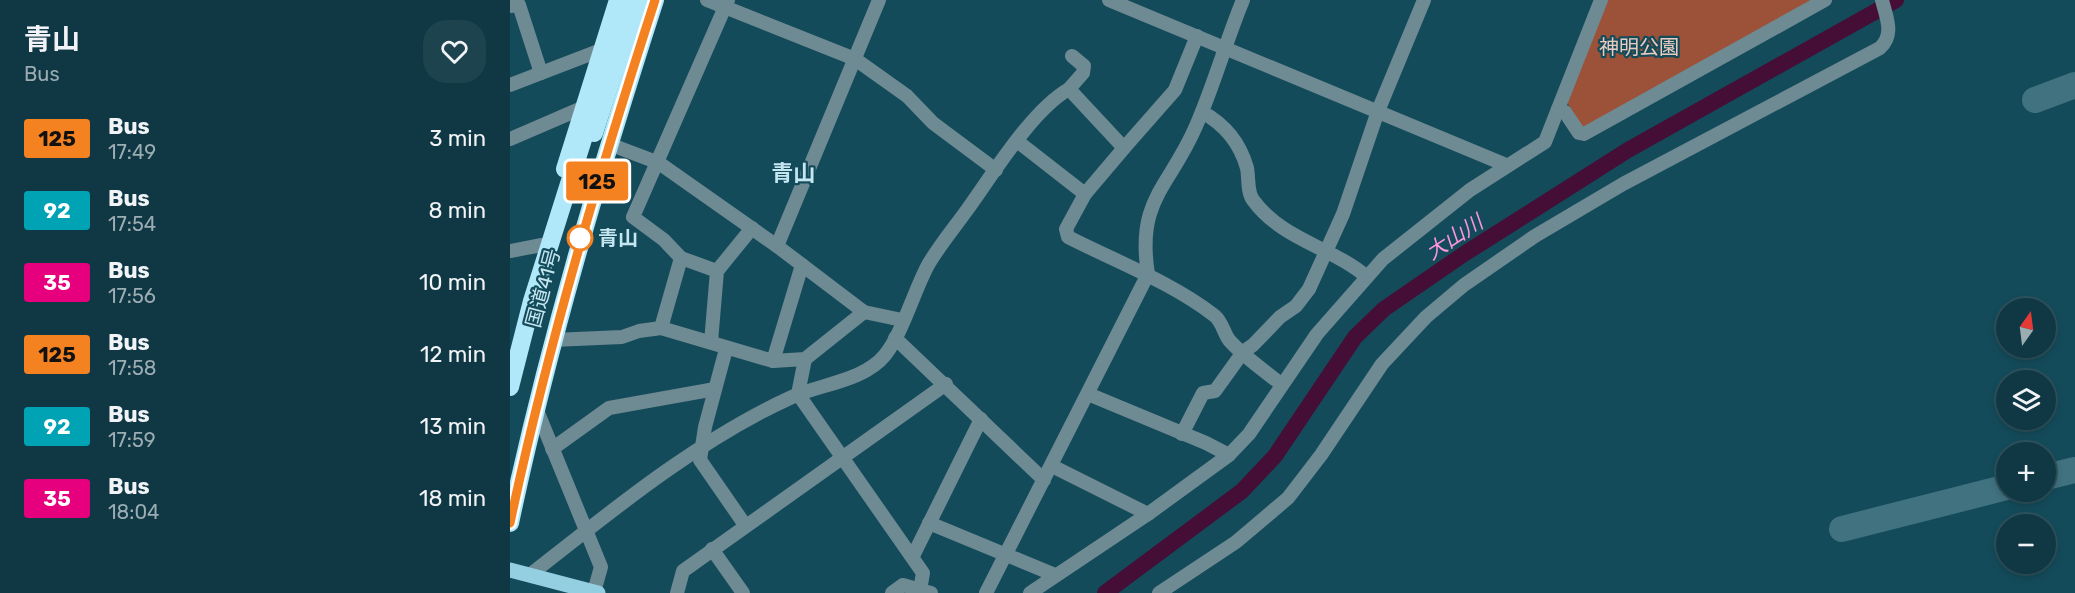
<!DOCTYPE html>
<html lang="en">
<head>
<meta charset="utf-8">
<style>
	body { margin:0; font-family:Rubik,"Noto Sans JP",sans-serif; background:#1d434f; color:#f1f3f6; height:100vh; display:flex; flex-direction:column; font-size:22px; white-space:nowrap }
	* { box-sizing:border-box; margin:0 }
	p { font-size:20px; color:#9bacb2 }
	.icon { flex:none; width:33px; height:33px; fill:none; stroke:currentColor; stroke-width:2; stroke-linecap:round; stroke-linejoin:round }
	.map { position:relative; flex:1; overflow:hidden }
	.side { display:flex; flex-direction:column; background:#0f3844; width:510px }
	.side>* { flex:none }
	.badge { padding:0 12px; border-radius:4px; font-size:21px; line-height:39px }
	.needle { width:39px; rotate:14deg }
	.tools { position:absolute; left:1486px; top:298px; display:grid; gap:12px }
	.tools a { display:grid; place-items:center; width:60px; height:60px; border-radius:50%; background:#0f3844; box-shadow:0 3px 9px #0003,0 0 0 2px #2f525d; font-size:30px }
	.map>.badge { position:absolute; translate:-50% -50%; box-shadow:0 0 0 3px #fff }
	.round { display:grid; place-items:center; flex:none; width:63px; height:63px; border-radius:24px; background:#1d434f }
	.head { display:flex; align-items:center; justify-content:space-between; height:102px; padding:0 24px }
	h1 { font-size:28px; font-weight:700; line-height:45px }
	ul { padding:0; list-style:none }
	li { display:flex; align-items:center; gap:18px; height:72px; padding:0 24px }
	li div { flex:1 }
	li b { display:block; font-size:22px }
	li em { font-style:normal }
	li .badge { min-width:66px; font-weight:700; text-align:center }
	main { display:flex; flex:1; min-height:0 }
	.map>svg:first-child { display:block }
	.green { fill:#9c5238 }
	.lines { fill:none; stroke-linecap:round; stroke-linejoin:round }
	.stream { stroke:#6a4f6e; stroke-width:3 }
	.river { stroke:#440e36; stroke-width:16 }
	.taxiway { stroke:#407280; stroke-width:26 }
	.minor { stroke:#6e8a93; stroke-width:14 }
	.major { stroke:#94cee1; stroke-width:15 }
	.highway { stroke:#b0e7f9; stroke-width:18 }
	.highway-bridge { stroke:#b0e7f9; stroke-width:18 }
	.line-casing { stroke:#fff; stroke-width:14 }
	.line { stroke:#f58220; stroke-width:9 }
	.stop-dot { fill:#fff; stroke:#f58220; stroke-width:3 }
	.labels { text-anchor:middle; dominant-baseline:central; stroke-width:4.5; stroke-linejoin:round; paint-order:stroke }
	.park-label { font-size:20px; fill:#eacbc0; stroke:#144b5a }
	.stop-label { font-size:20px; font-weight:bold; fill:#c4e6f1; stroke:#144b5a; text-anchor:start }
	.street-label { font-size:20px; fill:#c4e6f1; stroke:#144b5a }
	.water-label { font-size:21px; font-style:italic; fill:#fe94dc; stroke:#144b5a }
	.quarter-label { font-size:22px; font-weight:bold; fill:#c4e6f1; stroke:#144b5a }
</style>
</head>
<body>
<main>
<section class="side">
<div class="head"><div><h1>青山</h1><p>Bus</p></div><a class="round"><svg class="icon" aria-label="heart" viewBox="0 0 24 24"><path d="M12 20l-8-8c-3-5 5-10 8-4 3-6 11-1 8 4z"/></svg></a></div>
<ul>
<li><span class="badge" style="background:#f58220;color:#111">125</span><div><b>Bus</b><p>17:49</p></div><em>3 min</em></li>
<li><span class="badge" style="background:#00a3b4;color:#fff">92</span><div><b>Bus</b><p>17:54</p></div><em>8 min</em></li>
<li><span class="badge" style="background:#e6007e;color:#fff">35</span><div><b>Bus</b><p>17:56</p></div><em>10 min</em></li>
<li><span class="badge" style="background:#f58220;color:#111">125</span><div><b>Bus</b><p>17:58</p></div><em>12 min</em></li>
<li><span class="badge" style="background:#00a3b4;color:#fff">92</span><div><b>Bus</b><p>17:59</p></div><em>13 min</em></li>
<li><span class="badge" style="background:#e6007e;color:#fff">35</span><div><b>Bus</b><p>18:04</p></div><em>18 min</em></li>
</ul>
</section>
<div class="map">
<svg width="1565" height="593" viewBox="0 0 1565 593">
	<rect width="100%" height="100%" fill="#144b5a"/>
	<polygon class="green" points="1098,0 1308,0 1074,129 1056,101"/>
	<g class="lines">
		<polyline class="stream" points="1384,0 1384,1"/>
		<polyline class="river" points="595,593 732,491 765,456 845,337 874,309 954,254 1118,150 1386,0"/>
		<g class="taxiway">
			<polyline points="1525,100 1565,85"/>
			<polyline points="1536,477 1565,470"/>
			<polyline points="1332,529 1497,487"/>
		</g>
		<g class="minor">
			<polyline points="197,0 345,59 397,96 423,123 486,170"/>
			<polyline points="599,0 996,165"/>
			<polyline points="0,6 9,5 31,73"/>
			<path d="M562 56 574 66 573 73 559 89 614 148 575 194 556 229 558 237C607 262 661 282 705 316 712 322 714 333 719 340 734 357 755 371 772 385"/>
			<polyline points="0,85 91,50"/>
			<polyline points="1048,109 1055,112 1069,133 1074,134 1315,0"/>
			<path d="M692 112C714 124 730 143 737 168 739 178 737 192 743 200 772 240 822 247 857 277"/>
			<polyline points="0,139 72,108"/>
			<polyline points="507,141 575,194"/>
			<polyline points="99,144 149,163 267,246 354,312 392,320"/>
			<polyline points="614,148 665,90 687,36"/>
			<polyline points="267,246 369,0"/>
			<polyline points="0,251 32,245"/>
			<polyline points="207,271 171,258 154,240 123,217 218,0"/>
			<polyline points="151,328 171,258"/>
			<polyline points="385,338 534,480"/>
			<polyline points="43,340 112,337 129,331 151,328 263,361 295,359 354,312"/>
			<polyline points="201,342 207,271 242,228"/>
			<polyline points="216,349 195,427 190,460 235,525"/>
			<polyline points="295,359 288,394 413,573 410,590"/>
			<polyline points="263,361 292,265"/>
			<polyline points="578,394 696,443 719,455"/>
			<polyline points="26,408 91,567 84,592"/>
			<polyline points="672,434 693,393 705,391 733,352 743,345 770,317 786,306 799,289 833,214 868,111 914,0"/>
			<polyline points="42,449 99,408 205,389"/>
			<polyline points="542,466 638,514"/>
			<polyline points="419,523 545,575"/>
			<polyline points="202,549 233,593"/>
			<polyline points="403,556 471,419"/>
			<path d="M20 575C100 512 189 439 282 397 311 384 354 381 375 355 392 334 404 291 418 265 429 246 444 228 457 210 483 174 522 110 559 89"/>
			<polyline points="167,593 173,571 436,384"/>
			<polyline points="382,593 393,585 421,593"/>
			<path d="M476 593 638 274C626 199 660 187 686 126 704 85 716 41 733 0"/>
			<polyline points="520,593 638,514 719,455 739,434 807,334 873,259 960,190 1035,142 1091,0"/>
			<path d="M649 593 726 542 778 498 811 455 872 364 916 317 954 285 1025 236 1113 184 1370 48C1385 34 1376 17 1372 0"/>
		</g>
		<polyline class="major" points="0,570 88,593"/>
		<g class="highway">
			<polyline points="84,133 127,0"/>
			<polyline points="55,169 108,0"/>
			<path d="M0 523C38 345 89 173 145 0"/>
		</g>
		<polyline class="highway-bridge" points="0,387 22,301 117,0"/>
	</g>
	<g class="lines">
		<g class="line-casing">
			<path id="line" d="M0 523C38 345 89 173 145 0"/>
		</g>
		<use href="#line" class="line"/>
	</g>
	<circle class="stop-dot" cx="70" cy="238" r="12"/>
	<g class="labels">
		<g class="park-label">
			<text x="1129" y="47">神明公園</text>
		</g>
		<g class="stop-label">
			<text x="88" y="238">青山</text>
		</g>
		<g class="street-label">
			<text transform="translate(33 288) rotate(-75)">国道41号</text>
		</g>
		<g class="water-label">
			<text transform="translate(944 237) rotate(-33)">大山川</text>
		</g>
		<g class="quarter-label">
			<text x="283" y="173">青山</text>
		</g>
	</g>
</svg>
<div class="tools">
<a><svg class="needle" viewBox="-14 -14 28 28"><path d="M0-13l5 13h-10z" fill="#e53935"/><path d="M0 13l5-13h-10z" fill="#9bacb2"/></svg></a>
<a><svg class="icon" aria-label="layers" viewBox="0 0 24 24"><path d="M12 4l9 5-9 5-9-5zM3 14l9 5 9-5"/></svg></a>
<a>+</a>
<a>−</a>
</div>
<b class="badge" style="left:87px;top:181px;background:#f58220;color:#111">125</b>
</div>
</main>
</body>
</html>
